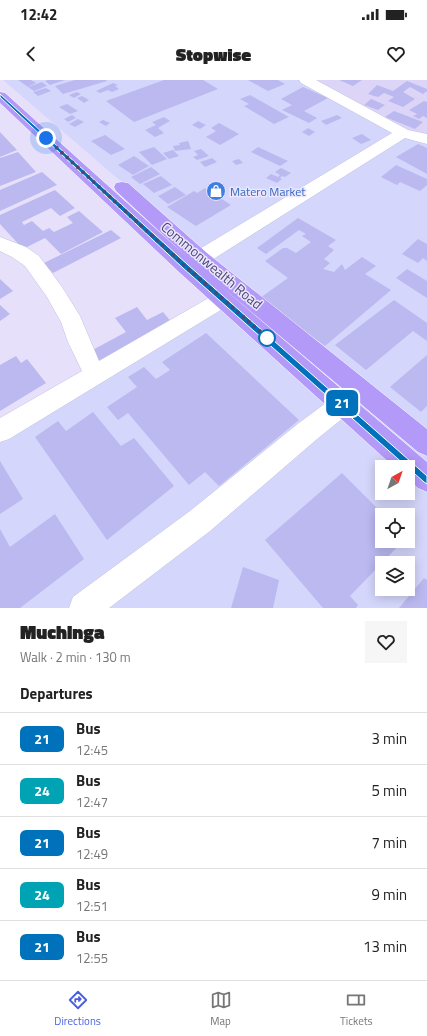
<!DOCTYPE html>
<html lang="en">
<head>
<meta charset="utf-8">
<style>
	body { margin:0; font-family:"Titillium Web",sans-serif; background:#f6f6f6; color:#222; height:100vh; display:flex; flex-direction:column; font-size:15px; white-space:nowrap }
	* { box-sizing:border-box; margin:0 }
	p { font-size:13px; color:#767676 }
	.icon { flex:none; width:22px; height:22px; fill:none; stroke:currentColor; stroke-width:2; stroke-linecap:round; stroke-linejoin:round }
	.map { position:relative; height:528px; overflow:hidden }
	.panel { display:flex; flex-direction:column; background:#fff; flex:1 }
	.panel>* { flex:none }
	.badge { padding:0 8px; border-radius:6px; font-size:14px; line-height:26px }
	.needle { width:26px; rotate:40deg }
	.controls { position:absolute; left:375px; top:380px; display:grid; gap:8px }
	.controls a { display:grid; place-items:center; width:40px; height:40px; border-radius:0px; background:#fff; box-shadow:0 2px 10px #0003; font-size:20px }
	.you { position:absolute; width:20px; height:20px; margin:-10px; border:3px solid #fff; border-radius:50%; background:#1a73e8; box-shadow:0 0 0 6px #1a73e833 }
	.map>.badge { position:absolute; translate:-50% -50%; box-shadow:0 0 0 2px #fff }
	h2 { padding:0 20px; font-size:15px; line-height:36px }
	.round { display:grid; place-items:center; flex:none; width:42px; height:42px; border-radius:0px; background:#f6f6f6 }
	.summary { display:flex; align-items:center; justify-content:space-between; height:68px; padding:0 20px }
	h1 { font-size:19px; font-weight:800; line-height:30px }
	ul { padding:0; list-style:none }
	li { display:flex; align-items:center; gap:12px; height:52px; padding:0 20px; border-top:1px solid #e0e0e0 }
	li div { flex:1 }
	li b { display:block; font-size:15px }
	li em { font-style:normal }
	li .badge { min-width:44px; font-weight:700; text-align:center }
	.status { display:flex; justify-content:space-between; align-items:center; height:28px; padding:0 20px; background:#fff; direction:ltr }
	.status svg { height:11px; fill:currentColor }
	header { display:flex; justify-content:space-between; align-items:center; height:52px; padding:0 20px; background:#fff; font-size:18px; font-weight:800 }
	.dock { display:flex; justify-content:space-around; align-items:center; height:56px; border-top:1px solid #e0e0e0; background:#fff; font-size:11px; color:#767676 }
	.dock a { display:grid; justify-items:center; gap:2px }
	.dock .on { color:#485ee2 }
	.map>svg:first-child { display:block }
	.residential { fill:#dcd5f7 }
	.commercial { fill:#d4d7fb; fill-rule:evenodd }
	.building { fill:#bbb9f0 }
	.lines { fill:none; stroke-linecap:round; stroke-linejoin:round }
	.minor-casing { stroke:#c3c0e1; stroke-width:1 }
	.major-casing { stroke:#fff; stroke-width:1 }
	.minor { fill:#fff; fill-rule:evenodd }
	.major { fill:#b39af9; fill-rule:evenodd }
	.line { fill:#0072bc; stroke:#fff }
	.walk { stroke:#494971; stroke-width:4; stroke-dasharray:0 7.2 }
	.stop-dot { fill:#fff; stroke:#0072bc; stroke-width:2 }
	.labels { text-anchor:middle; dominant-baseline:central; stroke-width:3; stroke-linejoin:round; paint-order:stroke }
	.far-shop-label { font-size:12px; fill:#366cbe; stroke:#ece6ff; text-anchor:start }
	.street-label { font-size:14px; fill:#494971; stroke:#ece6ff }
</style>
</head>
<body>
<div class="status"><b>12:42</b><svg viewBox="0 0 49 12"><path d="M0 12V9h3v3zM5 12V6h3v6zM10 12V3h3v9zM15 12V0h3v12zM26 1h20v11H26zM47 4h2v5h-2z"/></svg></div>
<header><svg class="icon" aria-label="back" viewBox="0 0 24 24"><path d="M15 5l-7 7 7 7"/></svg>Stopwise<svg class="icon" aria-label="heart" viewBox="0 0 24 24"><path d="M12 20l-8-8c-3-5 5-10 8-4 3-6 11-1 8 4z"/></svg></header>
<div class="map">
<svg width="427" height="528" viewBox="0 0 427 528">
	<rect width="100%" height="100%" fill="#e7e0fb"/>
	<polygon class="residential" points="307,0 427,0 427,57 400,50"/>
	<path class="commercial" d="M3 0H307L400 50 427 57V528H0V354L243 210 203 172ZM382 387H408V413H382ZM382 435H408V461H382ZM382 483H408V509H382Z"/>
	<g class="building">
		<polygon points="18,0 31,0 36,3 28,7"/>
		<polygon points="48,0 65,0 50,5 45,1"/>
		<polygon points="75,0 106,0 107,1 63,14 55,6"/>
		<polygon points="164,0 203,0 218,9 134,42 106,21"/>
		<polygon points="248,0 278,0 285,4 268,11"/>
		<polygon points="339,0 362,0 353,6"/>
		<polygon points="407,1 427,9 427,11 423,14 410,7 403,12 415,19 403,27 388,21 394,17 384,13 378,17 368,14 377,5 393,11"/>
		<polygon points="42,2 47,6 34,11 28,7"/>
		<polygon points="113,3 118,5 115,6 119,9 112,12 108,10 100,13 96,11"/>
		<polygon points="303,7 328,18 304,31 317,38 309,43 282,30 292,25 281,19"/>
		<polygon points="46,8 51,11 38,16 33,12"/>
		<polygon points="77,12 81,14 74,18 69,15"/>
		<polygon points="250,15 289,37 274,44 244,26 249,24 240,19"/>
		<polygon points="82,16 89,20 84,23 77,18"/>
		<polygon points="371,19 385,25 378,30 364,25"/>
		<polygon points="424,21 427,22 427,38 423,36 419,39 413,36 417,34 409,30"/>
		<polygon points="67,24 78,31 70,34 59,27"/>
		<polygon points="394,31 423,42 415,49 385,37"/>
		<polygon points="72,35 76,38 68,42 64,39"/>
		<polygon points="337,35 342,38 326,45 321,41"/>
		<polygon points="164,37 170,41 158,48 164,53 155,57 145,50 156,45 152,42"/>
		<polygon points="78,39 84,42 75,47 69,44"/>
		<polygon points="103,40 110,43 106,46 99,42"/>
		<polygon points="198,41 206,45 200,49 192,45"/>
		<polygon points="219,43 239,54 220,65 206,57 216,51 211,48"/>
		<polygon points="308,48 315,52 309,56 302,52"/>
		<polygon points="0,52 17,70 0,77"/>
		<polygon points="362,54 371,60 361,64 352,58"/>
		<polygon points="105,55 125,69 111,75 91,61"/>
		<polygon points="188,61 191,69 175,71 173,66 180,65 179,63"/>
		<polygon points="418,64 427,68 427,94 396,77"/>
		<polygon points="154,67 167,79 152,85 139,72"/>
		<polygon points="258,67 288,81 280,86 251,72"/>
		<polygon points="201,69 209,76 197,80 193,77 198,75 194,71"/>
		<polygon points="173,70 179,76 169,79 163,73"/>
		<polygon points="18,72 36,92 0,106 0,78"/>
		<polygon points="134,76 149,86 133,95 118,85"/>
		<polygon points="212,78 217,82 205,87 200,82"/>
		<polygon points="239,79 243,83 236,85 232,81"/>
		<polygon points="396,85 427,99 427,105 420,111 400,102 397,105 381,97"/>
		<polygon points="151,87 160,94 140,104 131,97"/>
		<polygon points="281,88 291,93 285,97 282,96 280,98 282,99 277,103 266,98 271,94 278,97 280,95 275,92"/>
		<polygon points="42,92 57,105 0,131 0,110"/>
		<polygon points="161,96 172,105 154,113 143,104"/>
		<polygon points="175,107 186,115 168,124 158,116"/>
		<polygon points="205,108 231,125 196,146 167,127 194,111 197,113"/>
		<polygon points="55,110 75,128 60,136 51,128 22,142 24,145 32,141 43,151 49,148 54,152 73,143 67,137 79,131 103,152 61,174 45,158 23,169 0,144 0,135"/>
		<polygon points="298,138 336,160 328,166 334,170 324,179 330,183 323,189 334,192 342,184 345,190 362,177 376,186 365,194 391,210 325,266 260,218 288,198 265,181 283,168 287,168 296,173 311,162 302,156 306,154 299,150 266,174 257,168"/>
		<polygon points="111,150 121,158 53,193 44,183"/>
		<polygon points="418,159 427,164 427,181 423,178 418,183 402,174"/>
		<polygon points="407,189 427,201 427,218 396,198"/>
		<polygon points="0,199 13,211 0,219"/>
		<polygon points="394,220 427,243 427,261 413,251 366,290 335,265"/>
		<polygon points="0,225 10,234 0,241"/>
		<polygon points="137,227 147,240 163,232 173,244 96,286 87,273 126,252 115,238"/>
		<polygon points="206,253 299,340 219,406 205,392 189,405 128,333 118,340 107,327 137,307 128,297 144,287 156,299 170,290 162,282"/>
		<polygon points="427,275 427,326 421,332 390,307"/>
		<polygon points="16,276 21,283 27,279 46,303 0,331 0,285"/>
		<polygon points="93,332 121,366 134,358 174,406 107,460 35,357 58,341 66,351"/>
		<polygon points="0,381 23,419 0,434"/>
		<polygon points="342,393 384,435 382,435 382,461 403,461 350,516 358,525 356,528 323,528 265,460"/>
		<polygon points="55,434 84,479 20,528 0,528 0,449 10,467"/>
		<polygon points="243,487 279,500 273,528 231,528"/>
		<polygon points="424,498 427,500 427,528 399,528"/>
	</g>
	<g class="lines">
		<g class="minor-casing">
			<g id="minor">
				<polygon points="299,0 316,0 408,50 427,54 427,64 405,58 207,183 200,185 193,183 190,178 193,173 392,53 301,3"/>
				<polygon points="0,157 26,167 39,176 62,207 80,236 99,281 233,204 240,202 247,204 250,209 247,214 9,359 0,362 0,338 82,291 68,262 61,242 47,217 25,186 12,177 0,171"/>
				<polygon points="361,300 369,303 373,310 369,317 317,359 210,451 109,528 69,528 73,517 190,431 299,343 353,303"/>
			</g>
		</g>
		<g class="major-casing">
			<polygon id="major" points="0,12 5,13 186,176 116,111 114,107 116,103 122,102 128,103 207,173 427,349 427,376 418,372 217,203 427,382 427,412 418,408 408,399 408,387 394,387 179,192 0,23"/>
		</g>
		<use href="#minor" class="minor"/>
		<use href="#major" class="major"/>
	</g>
	<polygon class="line" points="0,14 188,185 427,396 427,404 424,402 183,188 0,17"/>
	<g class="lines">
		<polyline class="walk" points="46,58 186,187 271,261 267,258"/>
	</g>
	<defs>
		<g id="shop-disc" transform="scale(1)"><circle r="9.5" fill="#3f7fe0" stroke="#ece6ff"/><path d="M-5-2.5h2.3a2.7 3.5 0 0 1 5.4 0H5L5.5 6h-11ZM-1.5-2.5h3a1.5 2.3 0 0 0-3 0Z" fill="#fff"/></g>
	</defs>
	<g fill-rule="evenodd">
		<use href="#shop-disc" x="216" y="111"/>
	</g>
	<circle class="stop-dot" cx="267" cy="258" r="8"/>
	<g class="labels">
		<g class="far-shop-label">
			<text x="230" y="111">Matero Market</text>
		</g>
		<g class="street-label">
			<text transform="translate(212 185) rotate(40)">Commonwealth Road</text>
		</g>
	</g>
</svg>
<div class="controls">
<a><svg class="needle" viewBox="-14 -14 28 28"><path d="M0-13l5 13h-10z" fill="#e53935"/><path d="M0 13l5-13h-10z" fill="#767676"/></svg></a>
<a><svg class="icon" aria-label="locate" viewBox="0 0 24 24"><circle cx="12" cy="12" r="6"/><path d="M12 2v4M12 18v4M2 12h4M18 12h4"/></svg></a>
<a><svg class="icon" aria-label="layers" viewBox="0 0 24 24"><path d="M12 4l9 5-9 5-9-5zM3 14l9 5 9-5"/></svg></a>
</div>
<div class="you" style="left:46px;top:58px"></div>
<b class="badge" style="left:342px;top:323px;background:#0072bc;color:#fff">21</b>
</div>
<section class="panel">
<div class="summary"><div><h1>Muchinga</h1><p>Walk · 2 min · 130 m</p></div><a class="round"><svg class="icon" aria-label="heart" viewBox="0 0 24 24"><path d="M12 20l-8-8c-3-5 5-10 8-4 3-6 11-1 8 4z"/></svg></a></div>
<h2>Departures</h2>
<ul>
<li><span class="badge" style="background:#0072bc;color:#fff">21</span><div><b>Bus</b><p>12:45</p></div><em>3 min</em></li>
<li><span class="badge" style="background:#00a3b4;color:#fff">24</span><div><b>Bus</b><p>12:47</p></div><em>5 min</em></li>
<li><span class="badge" style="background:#0072bc;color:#fff">21</span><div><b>Bus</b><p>12:49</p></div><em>7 min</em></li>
<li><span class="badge" style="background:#00a3b4;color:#fff">24</span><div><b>Bus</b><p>12:51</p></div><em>9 min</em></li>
<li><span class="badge" style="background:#0072bc;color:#fff">21</span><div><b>Bus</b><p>12:55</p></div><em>13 min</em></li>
</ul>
</section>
<nav class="dock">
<a class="on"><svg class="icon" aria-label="directions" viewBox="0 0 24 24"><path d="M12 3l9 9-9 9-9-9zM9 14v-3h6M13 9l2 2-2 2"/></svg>Directions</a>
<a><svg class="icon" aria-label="map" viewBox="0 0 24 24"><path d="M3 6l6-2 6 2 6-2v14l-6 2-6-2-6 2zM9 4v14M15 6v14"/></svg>Map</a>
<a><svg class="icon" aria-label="tickets" viewBox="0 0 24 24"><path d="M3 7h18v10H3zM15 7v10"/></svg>Tickets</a>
</nav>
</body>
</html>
